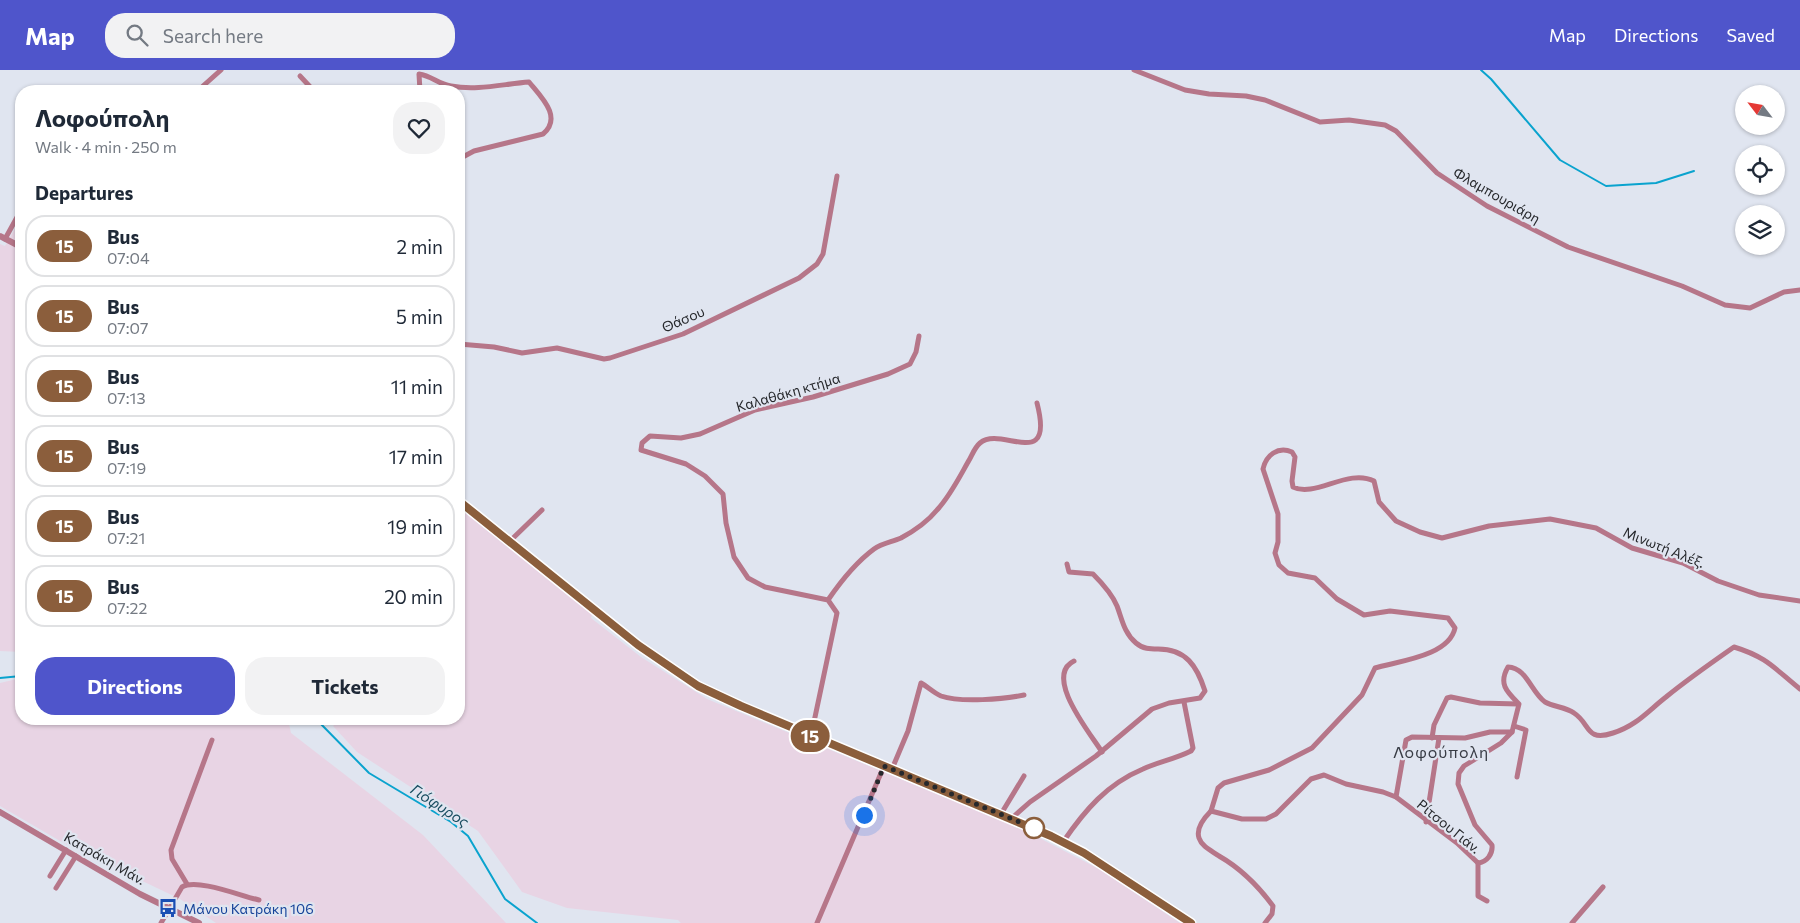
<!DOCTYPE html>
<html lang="en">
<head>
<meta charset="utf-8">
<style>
	body { margin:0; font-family:Commissioner,sans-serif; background:#f2f2f3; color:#1f2937; height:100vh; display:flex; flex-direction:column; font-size:19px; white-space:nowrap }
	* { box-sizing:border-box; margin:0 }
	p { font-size:16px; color:#747a83 }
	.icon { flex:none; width:28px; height:28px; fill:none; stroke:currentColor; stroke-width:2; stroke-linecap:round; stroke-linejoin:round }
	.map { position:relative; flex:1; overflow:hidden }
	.sheet { position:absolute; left:15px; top:15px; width:450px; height:640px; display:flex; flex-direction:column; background:#fff; border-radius:20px; box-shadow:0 1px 4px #0004 }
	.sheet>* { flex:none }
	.badge { padding:0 10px; border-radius:16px; font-size:18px; line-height:32px }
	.needle { width:32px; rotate:301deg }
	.controls { position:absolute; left:1735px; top:15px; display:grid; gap:10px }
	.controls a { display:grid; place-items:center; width:50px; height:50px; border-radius:50%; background:#fff; box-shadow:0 1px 4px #0004; font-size:25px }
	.you { position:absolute; width:25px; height:25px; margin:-12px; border:4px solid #fff; border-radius:50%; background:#1a73e8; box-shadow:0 0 0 8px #1a73e833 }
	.map>.badge { position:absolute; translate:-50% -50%; box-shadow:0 0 0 2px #fff }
	h2 { padding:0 20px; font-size:19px; line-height:45px }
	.round { display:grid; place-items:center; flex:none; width:52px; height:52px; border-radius:20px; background:#f2f2f3 }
	.headline { display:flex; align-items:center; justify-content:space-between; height:85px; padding:0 20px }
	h1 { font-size:24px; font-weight:700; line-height:38px }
	.action { display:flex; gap:10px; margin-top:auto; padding:10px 20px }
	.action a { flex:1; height:58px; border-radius:20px; background:#4f55cb; color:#fff; font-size:20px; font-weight:700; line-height:58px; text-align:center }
	.action a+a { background:#f2f2f3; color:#1f2937 }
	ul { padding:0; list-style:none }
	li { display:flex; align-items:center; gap:15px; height:62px; margin:0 10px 8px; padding:0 10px; border:2px solid #e0e1e3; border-radius:20px }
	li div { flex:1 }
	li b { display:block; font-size:19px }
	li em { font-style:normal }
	li .badge { min-width:55px; font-weight:700; text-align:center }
	header { display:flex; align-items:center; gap:30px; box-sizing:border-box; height:70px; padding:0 25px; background:#4f55cb; color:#fff }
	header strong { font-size:24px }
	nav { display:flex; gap:28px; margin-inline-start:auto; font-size:18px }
	.search { width:350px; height:45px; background:#f2f2f3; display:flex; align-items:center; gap:12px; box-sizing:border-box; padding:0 18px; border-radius:20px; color:#747a83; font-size:19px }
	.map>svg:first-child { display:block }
	.industrial { fill:#e8d4e4 }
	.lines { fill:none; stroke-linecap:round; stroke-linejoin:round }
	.stream { stroke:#0aa3ce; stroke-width:2 }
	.minor { stroke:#b67689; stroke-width:5 }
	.tertiary { stroke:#b67689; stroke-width:6 }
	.line-casing { stroke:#fff; stroke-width:11 }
	.line { stroke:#8b5e3c; stroke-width:8 }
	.walk { stroke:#26282c; stroke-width:5; stroke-dasharray:0 9 }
	.stop-dot { fill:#fff; stroke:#8b5e3c; stroke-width:2.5 }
	.labels { text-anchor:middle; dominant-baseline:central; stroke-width:4.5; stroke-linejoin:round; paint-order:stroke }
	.street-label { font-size:14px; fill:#26282c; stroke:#e0e5f0 }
	.transit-label { font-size:14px; fill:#164399; stroke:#e0e5f0; text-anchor:start }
	.water-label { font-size:15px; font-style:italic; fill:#194d60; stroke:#e0e5f0 }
	.quarter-label { font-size:16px; letter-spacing:1px; fill:#383c45; stroke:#e0e5f0 }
</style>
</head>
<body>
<header>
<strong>Map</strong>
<div class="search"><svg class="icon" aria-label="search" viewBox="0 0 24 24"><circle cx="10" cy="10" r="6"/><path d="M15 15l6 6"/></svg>Search here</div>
<nav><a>Map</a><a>Directions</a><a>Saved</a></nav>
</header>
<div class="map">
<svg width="1800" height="853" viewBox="0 0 1800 853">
	<rect width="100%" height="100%" fill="#e0e5f0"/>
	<g class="industrial">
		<polygon points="21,148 21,582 0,581 0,174 5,176"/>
		<polygon points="459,438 592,544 591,548 641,587 707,629 1024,760 1099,799 1180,853 681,853 678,850 567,838 522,822 478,761 357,682 333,656 340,649 459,649"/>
		<polygon points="21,608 21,649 288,649 291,663 423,765 506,853 216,853 180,829 67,775 0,736 0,613"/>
	</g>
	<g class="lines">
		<g class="stream">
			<polyline points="1481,0 1491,9 1560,90 1606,116 1656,113 1694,101"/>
			<polyline points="0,608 21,606"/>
			<polyline points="316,649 369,703 451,752 468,766 505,829 537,853"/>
		</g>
		<g class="minor">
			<polyline points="1134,0 1185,20 1209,24 1246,26 1265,30 1320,52 1349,50 1385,55 1396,61 1437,103 1487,136 1568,177 1682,216 1725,235 1750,238 1784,222 1800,220"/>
			<polyline points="300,6 314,21"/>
			<polyline points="201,21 203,16 221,0"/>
			<path d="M420 21 419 4C432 6 438 14 451 16 477 21 503 14 529 12 541 27 563 47 543 64L474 81 459 89"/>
			<polyline points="5,169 21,140"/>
			<polyline points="459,233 461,226"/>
			<polyline points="459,274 494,277 522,283 557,278 604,289 610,288 683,264 799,208 817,194 823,184 837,106"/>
			<polyline points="509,472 542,440"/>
			<path d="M828 530C841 511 855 493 874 479 882 473 892 472 901 468 914 461 928 451 937 440 950 426 959 408 968 392 972 386 974 378 980 373 1001 355 1055 403 1037 333"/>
			<path d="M1074 591C1043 606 1090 663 1102 682"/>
			<polyline points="1514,656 1526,660 1517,707"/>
			<polyline points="811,666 837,543 828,530 765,517 748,508 734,487 726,453 723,424 705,406 686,394 641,380 642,373 650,366 681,368 700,364 755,340 813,327 888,304 910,294 916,282 919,266"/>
			<polyline points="1432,668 1434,655 1447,628 1451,627 1480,633 1518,634"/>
			<path d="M892 699 908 661 921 613C928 617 934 623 941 626 961 633 1004 629 1024 625"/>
			<polyline points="1396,727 1406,670 1412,667 1465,668 1490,662 1512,662"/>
			<path d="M1211 741 1218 718 1224 713 1269 700 1312 678 1362 625 1375 598C1399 591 1449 586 1455 558L1448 548 1390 541 1364 545 1337 529 1315 508 1288 503 1279 495 1275 483 1278 472V444L1263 399C1266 385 1278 376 1292 382L1295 387 1292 411 1293 417C1315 428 1348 398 1374 411L1379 432 1396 451 1420 462 1442 468 1489 456 1550 449 1596 458 1632 478 1683 493 1718 511 1759 525 1800 531"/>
			<polyline points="1001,744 1024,706"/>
			<path d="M1012 748 1030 732 1096 686 1152 639 1169 633 1200 628 1205 621C1197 596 1186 579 1158 579 1150 579 1143 579 1136 573 1124 563 1122 549 1117 536 1112 524 1102 513 1093 504L1069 502 1067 494"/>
			<polyline points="1426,752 1439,668"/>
			<path d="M1063 772C1085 740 1107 714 1143 699 1158 692 1175 689 1191 681L1193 678 1184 632"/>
			<polyline points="1478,793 1478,826 1487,831"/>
			<polyline points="50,806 66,780"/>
			<polyline points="187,814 172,789 171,780 212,670"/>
			<polyline points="56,818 76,786"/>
			<path d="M161 853 182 817C197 808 241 826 259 830"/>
			<polyline points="817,853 884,696"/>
			<path d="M1265 853 1272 844 1273 836C1259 817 1240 798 1219 786 1212 781 1202 777 1199 768 1196 759 1204 748 1211 741L1242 749H1266L1276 744 1311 709 1324 705 1346 714 1383 722 1396 727 1457 773 1478 793C1487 792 1493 784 1492 775L1475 755 1458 714 1459 703 1464 696 1501 673 1512 662 1519 634C1507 622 1498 614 1508 597 1527 598 1531 622 1545 632 1554 637 1566 637 1574 643 1591 654 1585 672 1613 663 1636 656 1648 641 1666 627 1688 609 1711 593 1734 577 1767 587 1775 599 1800 619"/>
			<polyline points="1572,853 1603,817"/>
		</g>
		<g class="tertiary">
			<polyline points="0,166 21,177"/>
			<polyline points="459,431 621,562 698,615 772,650 1051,766 1084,783 1191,853"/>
			<polyline points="0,742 140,824 199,853"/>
		</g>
	</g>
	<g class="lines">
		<g class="line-casing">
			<polyline id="line" points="459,431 638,575 698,616 741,636 1051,766 1084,783 1191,853"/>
		</g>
		<use href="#line" class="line"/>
		<polyline class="walk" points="864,745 884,696 1034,758"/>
	</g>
	<defs>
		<g id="bus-bare" transform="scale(1.5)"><path d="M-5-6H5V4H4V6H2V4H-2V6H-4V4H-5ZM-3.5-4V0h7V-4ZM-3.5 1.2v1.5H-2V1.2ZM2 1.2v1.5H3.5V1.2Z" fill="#1a4fb4" stroke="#e0e5f0" stroke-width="2.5" paint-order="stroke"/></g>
	</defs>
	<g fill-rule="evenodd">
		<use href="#bus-bare" x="168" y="838"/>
	</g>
	<circle class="stop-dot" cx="1034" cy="758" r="10"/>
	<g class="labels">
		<g class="street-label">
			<text transform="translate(1497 125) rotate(30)">Φλαμπουριάρη</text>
			<text transform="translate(683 249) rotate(-23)">Θάσου</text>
			<text transform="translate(788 322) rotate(-16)">Καλαθάκη κτήμα</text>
			<text transform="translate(1664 477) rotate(22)">Μινωτή Αλέξ.</text>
			<text transform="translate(1449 756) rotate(39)">Ρίτσου Γιάν.</text>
			<text transform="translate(105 788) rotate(30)">Κατράκη Μάν.</text>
		</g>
		<g class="transit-label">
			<text x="183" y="838">Μάνου Κατράκη 106</text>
		</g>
		<g class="water-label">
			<text transform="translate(440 735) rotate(33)">Γιόφυρος</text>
		</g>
		<g class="quarter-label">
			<text x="1441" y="681">Λοφούπολη</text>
		</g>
	</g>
</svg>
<div class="controls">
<a><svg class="needle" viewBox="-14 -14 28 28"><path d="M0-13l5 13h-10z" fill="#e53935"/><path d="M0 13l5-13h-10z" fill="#747a83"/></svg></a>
<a><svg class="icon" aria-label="locate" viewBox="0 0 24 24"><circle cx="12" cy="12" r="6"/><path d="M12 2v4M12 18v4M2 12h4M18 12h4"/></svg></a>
<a><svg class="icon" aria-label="layers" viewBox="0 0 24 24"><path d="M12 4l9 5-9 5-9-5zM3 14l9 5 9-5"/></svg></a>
</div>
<div class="you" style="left:864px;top:745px"></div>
<b class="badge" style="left:810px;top:666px;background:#8b5e3c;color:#fff">15</b>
<section class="sheet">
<div class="headline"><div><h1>Λοφούπολη</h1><p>Walk · 4 min · 250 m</p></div><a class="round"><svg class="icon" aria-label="heart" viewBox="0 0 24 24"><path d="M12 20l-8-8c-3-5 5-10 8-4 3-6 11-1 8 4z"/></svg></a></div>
<h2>Departures</h2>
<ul>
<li><span class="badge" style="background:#8b5e3c;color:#fff">15</span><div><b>Bus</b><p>07:04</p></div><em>2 min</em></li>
<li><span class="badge" style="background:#8b5e3c;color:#fff">15</span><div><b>Bus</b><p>07:07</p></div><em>5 min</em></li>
<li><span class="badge" style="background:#8b5e3c;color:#fff">15</span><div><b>Bus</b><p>07:13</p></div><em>11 min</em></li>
<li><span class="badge" style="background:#8b5e3c;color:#fff">15</span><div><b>Bus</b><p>07:19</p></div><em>17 min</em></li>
<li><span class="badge" style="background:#8b5e3c;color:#fff">15</span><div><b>Bus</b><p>07:21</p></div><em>19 min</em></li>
<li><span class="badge" style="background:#8b5e3c;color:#fff">15</span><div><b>Bus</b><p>07:22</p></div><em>20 min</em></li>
</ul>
<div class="action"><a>Directions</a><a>Tickets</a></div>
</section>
</div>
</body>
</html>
